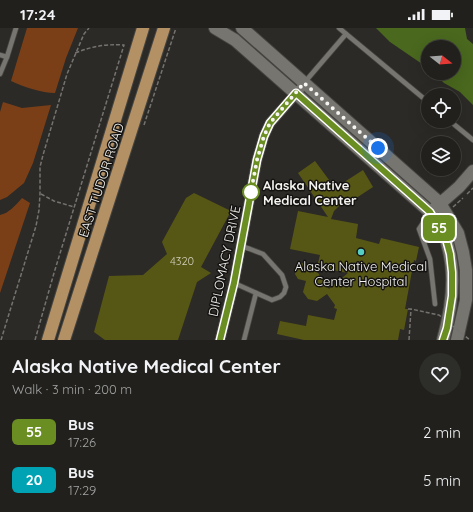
<!DOCTYPE html>
<html lang="en">
<head>
<meta charset="utf-8">
<style>
	body { margin:0; font-family:Quicksand,sans-serif; background:#2d2d29; color:#f1f3f6; height:100vh; display:flex; flex-direction:column; font-size:15px; white-space:nowrap }
	* { box-sizing:border-box; margin:0 }
	p { font-size:13px; color:#a2a3a3 }
	.icon { flex:none; width:22px; height:22px; fill:none; stroke:currentColor; stroke-width:2; stroke-linecap:round; stroke-linejoin:round }
	.map { position:relative; height:312px; overflow:hidden }
	.sheet { display:flex; flex-direction:column; background:#21201c; flex:1 }
	.sheet>* { flex:none }
	.badge { padding:0 8px; border-radius:6px; font-size:14px; line-height:26px }
	.needle { width:26px; rotate:107deg }
	.controls { position:absolute; left:421px; top:12px; display:grid; gap:8px }
	.controls a { display:grid; place-items:center; width:40px; height:40px; border-radius:50%; background:#21201c; box-shadow:0 4px 16px #0002,0 0 0 1px #3e3e3b; font-size:20px }
	.you { position:absolute; width:20px; height:20px; margin:-10px; border:3px solid #fff; border-radius:50%; background:#1a73e8; box-shadow:0 0 0 6px #1a73e833 }
	.map>.badge { position:absolute; translate:-50% -50%; box-shadow:0 0 0 2px #fff }
	.round { display:grid; place-items:center; flex:none; width:42px; height:42px; border-radius:21px; background:#2d2d29 }
	.summary { display:flex; align-items:center; justify-content:space-between; height:68px; padding:0 12px }
	h1 { font-size:19px; font-weight:700; line-height:30px }
	ul { padding:0; list-style:none }
	li { display:flex; align-items:center; gap:12px; height:48px; padding:0 12px }
	li div { flex:1 }
	li b { display:block; font-size:15px }
	li em { font-style:normal }
	li .badge { min-width:44px; font-weight:700; text-align:center }
	.status { display:flex; justify-content:space-between; align-items:center; height:28px; padding:0 20px; background:#21201c; direction:ltr }
	.status svg { height:11px; fill:currentColor }
	.map>svg:first-child { display:block }
	.green { fill:#7b3f18 }
	.water { fill:#4a681e }
	.building { fill:#575715 }
	.lines { fill:none; stroke-linecap:round; stroke-linejoin:round }
	.lane-casing { stroke:#464541; stroke-width:6 }
	.street-casing { stroke:#464541; stroke-width:11 }
	.secondary-casing { stroke:#464541; stroke-width:14 }
	.primary-casing { stroke:#464541; stroke-width:14 }
	.path { stroke:#757370; stroke-width:1.5; stroke-dasharray:4 2; stroke-linecap:butt }
	.lane { stroke:#777570; stroke-width:4.5 }
	.street { stroke:#777570; stroke-width:9 }
	.secondary { stroke:#777570; stroke-width:12 }
	.primary { stroke:#b49165; stroke-width:12 }
	.path-bridge { stroke:#757370; stroke-width:1.5; stroke-dasharray:4 2; stroke-linecap:butt }
	.line-casing { stroke:#fff; stroke-width:9 }
	.line { stroke:#6b8e23; stroke-width:6 }
	.walk { stroke:#f6f5f2; stroke-width:4; stroke-dasharray:0 7.2 }
	.stop-dot { fill:#fff; stroke:#6b8e23; stroke-width:2 }
	.poi-dot { fill:#56cec3; stroke:#141311; stroke-width:1.5 }
	.labels { text-anchor:middle; dominant-baseline:central; stroke-width:3; stroke-linejoin:round; paint-order:stroke }
	.number-label { font-size:11px; fill:#cecebb }
	.street-label { font-size:13px; fill:#f6f5f2; stroke:#141311 }
	.stop-label { font-size:13px; font-weight:bold; fill:#f6f5f2; stroke:#141311; text-anchor:start }
	.poi-label { font-size:13px; fill:#f6f5f2; stroke:#141311 }
</style>
</head>
<body>
<div class="status"><b>17:24</b><svg viewBox="0 0 49 12"><path d="M0 12V9h3v3zM5 12V6h3v6zM10 12V3h3v9zM15 12V0h3v12zM26 1h20v11H26zM47 4h2v5h-2z"/></svg></div>
<div class="map">
<svg width="473" height="312" viewBox="0 0 473 312">
	<rect width="100%" height="100%" fill="#2c2a26"/>
	<g class="green">
		<path d="M27 0H78L66 30 55 65C42 65 24 59 11 53Z"/>
		<polygon points="3,74 22,80 51,77 33,135 24,155 7,169 0,172 0,84"/>
		<path d="M22 170 30 175 0 265V187C9 185 15 178 22 170Z"/>
	</g>
	<polygon class="water" points="376,0 465,0 467,11 473,16 473,77 460,64 444,55 434,45 454,45 454,19 428,19 428,40 390,14"/>
	<g class="building">
		<polygon points="315,133 335,160 363,142 373,159 347,176 343,174 334,183 331,191 358,196 356,210 379,216 381,210 419,219 416,233 414,232 405,281 408,281 404,302 400,301 398,312 304,312 277,306 280,293 306,298 308,287 334,292 337,281 334,280 335,277 327,266 317,273 308,271 303,264 306,253 298,251 295,246 297,239 302,235 314,239 329,261 348,245 317,239 320,227 290,221 298,183 328,189 298,145"/>
		<polygon points="194,165 231,183 201,239 211,245 197,254 178,312 105,312 94,304 109,248 143,247 167,226 162,214 186,170"/>
	</g>
	<g class="lines">
		<g class="lane-casing">
			<g id="lane">
				<polyline points="339,0 428,74"/>
				<polyline points="0,27 7,29"/>
				<polyline points="0,46 7,29 16,0"/>
				<polyline points="304,55 346,6"/>
				<polyline points="450,93 473,112"/>
				<polyline points="429,186 419,201 430,231 435,276"/>
				<polyline points="234,255 272,272 280,269 284,265 286,259 282,247 263,226 250,221 241,218"/>
				<polyline points="244,312 256,265"/>
			</g>
		</g>
		<g class="street-casing">
			<polyline id="street" points="220,312 234,255 257,132 264,108 270,95 300,61"/>
		</g>
		<g class="secondary-casing">
			<g id="secondary">
				<path d="M215 0 235 12 430 184C435 193 442 202 446 211 447 215 448 219 449 223 456 252 451 283 443 312"/>
				<polyline points="242,0 440,175 458,205 463,224 466,242 466,272 457,312"/>
				<polyline points="435,180 459,159 473,143"/>
			</g>
		</g>
		<g class="primary-casing">
			<g id="primary">
				<polyline points="48,312 143,0"/>
				<polyline points="64,312 164,0"/>
			</g>
		</g>
		<g class="path">
			<polyline points="144,97 176,0"/>
			<polyline points="41,166 54,173 74,179"/>
			<polyline points="467,166 473,160"/>
			<polyline points="453,179 463,170"/>
			<polyline points="1,312 36,198 39,182 40,166 40,139 43,127 67,46 84,6 89,0"/>
			<path d="M35 312 54 245 124 17C105 16 93 18 75 25"/>
			<polyline points="409,312 411,281"/>
		</g>
		<use href="#lane" class="lane"/>
		<use href="#street" class="street"/>
		<use href="#secondary" class="secondary"/>
		<use href="#primary" class="primary"/>
		<polyline class="path-bridge" points="408,281 411,281 439,287 470,312"/>
	</g>
	<g class="lines">
		<g class="line-casing">
			<polyline id="line" points="220,312 234,255 257,132 264,108 270,95 296,65 430,184 446,211 450,226 452,244 452,268 447,300 443,312"/>
		</g>
		<use href="#line" class="line"/>
		<polyline class="walk" points="251,164 250,169 257,132 264,108 270,95 304,55 378,120"/>
	</g>
	<circle class="stop-dot" cx="251" cy="164" r="8"/>
	<circle class="poi-dot" cx="361" cy="224" r="4"/>
	<g class="labels">
		<g class="number-label">
			<text x="182" y="233">4320</text>
		</g>
		<g class="street-label">
			<text transform="translate(101 152) rotate(-72)">EAST TUDOR ROAD</text>
			<text transform="translate(224 233) rotate(-78)">DIPLOMACY DRIVE</text>
		</g>
		<g class="stop-label">
			<text x="263" y="157">Alaska Native<tspan x="263" dy="15">Medical Center</tspan></text>
		</g>
		<g class="poi-label">
			<text x="361" y="238">Alaska Native Medical<tspan x="361" dy="15">Center Hospital</tspan></text>
		</g>
	</g>
</svg>
<div class="controls">
<a><svg class="needle" viewBox="-14 -14 28 28"><path d="M0-13l5 13h-10z" fill="#e53935"/><path d="M0 13l5-13h-10z" fill="#a2a3a3"/></svg></a>
<a><svg class="icon" aria-label="locate" viewBox="0 0 24 24"><circle cx="12" cy="12" r="6"/><path d="M12 2v4M12 18v4M2 12h4M18 12h4"/></svg></a>
<a><svg class="icon" aria-label="layers" viewBox="0 0 24 24"><path d="M12 4l9 5-9 5-9-5zM3 14l9 5 9-5"/></svg></a>
</div>
<div class="you" style="left:378px;top:120px"></div>
<b class="badge" style="left:439px;top:200px;background:#6b8e23;color:#fff">55</b>
</div>
<section class="sheet">
<div class="summary"><div><h1>Alaska Native Medical Center</h1><p>Walk · 3 min · 200 m</p></div><a class="round"><svg class="icon" aria-label="heart" viewBox="0 0 24 24"><path d="M12 20l-8-8c-3-5 5-10 8-4 3-6 11-1 8 4z"/></svg></a></div>
<ul>
<li><span class="badge" style="background:#6b8e23;color:#fff">55</span><div><b>Bus</b><p>17:26</p></div><em>2 min</em></li>
<li><span class="badge" style="background:#00a3b4;color:#fff">20</span><div><b>Bus</b><p>17:29</p></div><em>5 min</em></li>
</ul>
</section>
</body>
</html>
